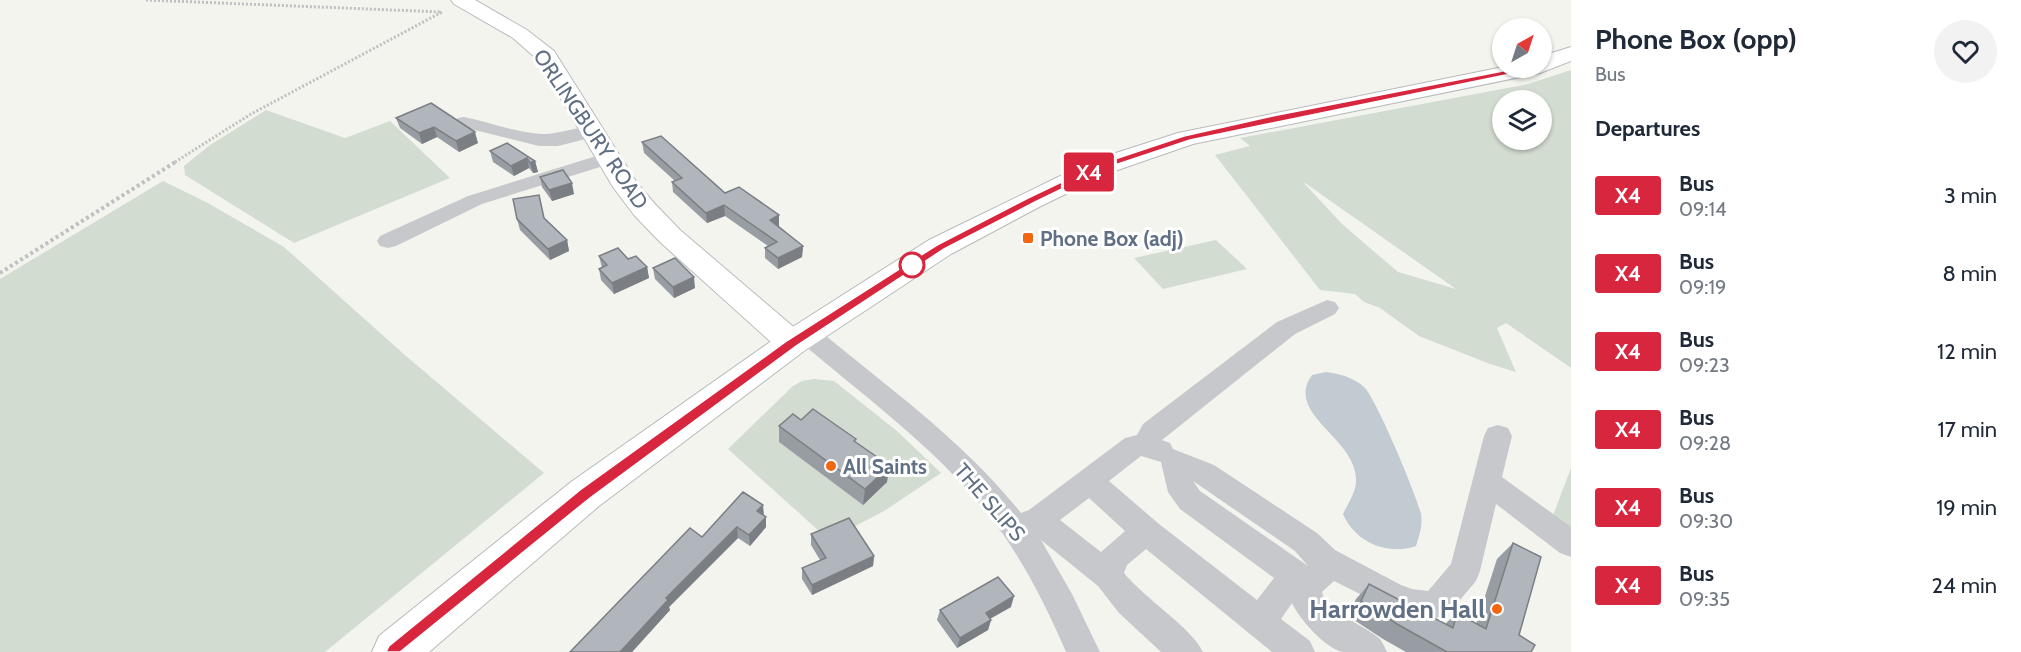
<!DOCTYPE html>
<html lang="en">
<head>
<meta charset="utf-8">
<style>
	body { margin:0; font-family:Cabin,sans-serif; background:#f2f2f3; color:#1f2937; height:100vh; display:flex; flex-direction:column; font-size:22px; white-space:nowrap }
	* { box-sizing:border-box; margin:0 }
	p { font-size:20px; color:#747a83 }
	.icon { flex:none; width:33px; height:33px; fill:none; stroke:currentColor; stroke-width:2; stroke-linecap:round; stroke-linejoin:round }
	.map { position:relative; flex:1; overflow:hidden }
	.side { display:flex; flex-direction:column; background:#fff; width:450px }
	.side>* { flex:none }
	.badge { padding:0 12px; border-radius:4px; font-size:21px; line-height:39px }
	.needle { width:39px; rotate:39deg }
	.controls { position:absolute; left:1492px; top:18px; display:grid; gap:12px }
	.controls a { display:grid; place-items:center; width:60px; height:60px; border-radius:50%; background:#fff; box-shadow:0 2px 4px #0004; font-size:30px }
	.map>.badge { position:absolute; translate:-50% -50%; box-shadow:0 0 0 3px #fff }
	h2 { padding:0 24px; font-size:22px; line-height:54px }
	.round { display:grid; place-items:center; flex:none; width:63px; height:63px; border-radius:32px; background:#f2f2f3 }
	.summary { display:flex; align-items:center; justify-content:space-between; height:102px; padding:0 24px }
	h1 { font-size:28px; font-weight:700; line-height:45px }
	ul { padding:0; list-style:none }
	li { display:flex; align-items:center; gap:18px; height:78px; padding:0 24px }
	li div { flex:1 }
	li b { display:block; font-size:22px }
	li em { font-style:normal }
	li .badge { min-width:66px; font-weight:700; text-align:center }
	main { display:flex; flex:1; min-height:0 }
	.map>svg:first-child { display:block }
	.green { fill:#d3dcd0; fill-rule:evenodd }
	.water { fill:#c2cbd1 }
	.lines { fill:none; stroke-linecap:round; stroke-linejoin:round }
	.major-casing { stroke:#b8bbbf; stroke-width:2 }
	.highway-casing { stroke:#b7babd; stroke-width:2 }
	.path-far1 { stroke:#bec0c2; stroke-width:3; stroke-dasharray:2 2; stroke-linecap:butt }
	.path { stroke:#bec0c2; stroke-width:4; stroke-dasharray:3 3; stroke-linecap:butt }
	.minor { fill:#c6c8cc; fill-rule:evenodd }
	.major { fill:#fff; fill-rule:evenodd }
	.highway { fill:#fff; fill-rule:evenodd }
	.wall { fill:#979da2 }
	.shaded-wall { fill:#7b7f84 }
	.building { fill:#b0b6bc; stroke:#7b7f84; stroke-width:1.5 }
	.line { fill:#d7263d; stroke:#fff; stroke-width:1.5 }
	.poi-dot { fill:#f26712; stroke:#fff; stroke-width:2 }
	.stop-dot { fill:#fff; stroke:#d7263d; stroke-width:3 }
	.labels { text-anchor:middle; dominant-baseline:central; stroke-width:6; stroke-linejoin:round; paint-order:stroke }
	.street-label { font-size:21px; fill:#606f83; stroke:#fff }
	.poi-label { font-size:21px; font-weight:bold; fill:#606f83; stroke:#fff; text-anchor:start }
	.near-poi-label { font-size:26px; font-weight:bold; fill:#606f83; stroke:#fff; text-anchor:end }
</style>
</head>
<body>
<main>
<div class="map">
<svg width="1571" height="652" viewBox="0 0 1571 652">
	<rect width="100%" height="100%" fill="#f4f4ef"/>
	<g class="green">
		<path d="M1571 70V368L1506 323 1497 328 1516 372 1490 364 1419 336 1380 308 1364 302 1355 294 1320 290 1215 155 1250 146 1240 138 1528 84ZM1503 100H1542V140H1503ZM1304 183H1305L1456 289 1398 272 1342 224Z"/>
		<polygon points="266,110 345,138 390,121 450,178 294,243 185,175 184,166 210,145"/>
		<polygon points="163,181 206,202 284,247 406,356 544,473 325,652 0,652 0,279"/>
		<polygon points="1216,240 1247,269 1163,289 1134,258"/>
		<polygon points="814,379 834,381 897,431 941,473 884,511 829,540 728,449 793,386 802,381"/>
		<polygon points="1571,468 1571,531 1552,518"/>
	</g>
	<path class="water" d="M1326 372C1340 374 1353 377 1364 387 1376 398 1417 496 1421 514 1423 525 1419 536 1416 546 1387 556 1355 542 1343 514 1348 504 1357 490 1356 479 1355 437 1284 414 1312 375Z"/>
	<g class="lines">
		<g class="major-casing">
			<polygon id="major" points="451,0 475,0 527,30 554,51 637,183 654,203 680,230 803,335 808,343 803,351 792,354 781,351 660,242 634,215 613,187 538,60 513,38 454,4"/>
		</g>
		<g class="highway-casing">
			<polygon id="highway" points="1571,47 1571,61 1540,73 1193,144 1109,173 1041,206 951,254 804,351 599,506 429,652 372,652 379,636 571,482 780,335 929,240 1091,161 1178,133 1503,67 1542,68 1542,56"/>
		</g>
		<g class="path-far1">
			<polyline points="146,0 442,12"/>
			<polyline points="175,162 251,114 442,12"/>
		</g>
		<polyline class="path" points="0,273 177,161"/>
		<g class="minor">
			<path d="M464 117C489 122 517 133 542 134 560 135 581 124 598 128L600 132 598 136 558 146H539L458 126 455 122 458 118Z"/>
			<polygon points="609,152 616,154 619,158 616,162 482,204 396,246 388,248 380,246 377,241 380,236 468,196"/>
			<path d="M1327 300 1335 302 1339 308 1335 314 1295 334 1162 440 1170 443 1173 449 1214 465 1317 533 1335 550 1401 585 1412 589 1428 591 1451 564 1484 436 1488 428 1498 425 1508 428 1512 436 1502 477 1571 527V557L1560 553 1496 504 1480 571 1476 581 1449 613 1428 621 1400 614 1334 581 1322 592C1325 611 1366 626 1380 639 1383 643 1385 648 1387 652 1373 652 1356 652 1343 652 1326 649 1299 619 1292 603L1281 619 1310 641 1315 652H1272L1146 549 1127 565 1124 573C1144 598 1192 628 1203 652H1161L1119 613 1098 586 1041 540 1072 594 1100 652H1066C1044 601 1019 552 984 509 931 444 861 394 797 339L794 333 797 327 806 325 815 327C886 386 963 440 1021 513L1029 510 1125 438 1137 435 1143 424 1277 322ZM1141 456 1161 462 1168 492 1180 509 1274 578 1257 600 1159 524 1109 481ZM1193 481 1295 551 1308 566 1200 491ZM1089 498 1125 531 1101 552 1060 520Z"/>
		</g>
		<use href="#major" class="major"/>
		<use href="#highway" class="highway"/>
	</g>
	<g class="wall">
		<polygon points="431,103 478,143 459,152 437,137 422,144 400,128 396,118"/>
		<polygon points="642,142 779,226 803,246 802,257 778,269 765,258 765,248 768,246 725,216 707,223 673,192 672,182 675,181 644,153"/>
		<polygon points="507,143 535,161 538,172 533,173 529,168 514,176 493,162 490,151"/>
		<polygon points="540,177 574,194 552,201 542,187"/>
		<polygon points="544,218 567,240 569,251 550,260 520,230 517,219"/>
		<polygon points="599,256 628,259 647,267 649,278 614,294 601,280 599,269 602,268"/>
		<polygon points="653,268 695,288 674,298 655,279"/>
		<polygon points="801,420 856,442 887,482 863,505 779,442 779,426"/>
		<polygon points="764,515 766,527 750,546 738,538 669,607 670,610 632,652 570,652 702,537"/>
		<polygon points="811,534 874,556 873,566 812,595 802,579 802,568 820,560 811,545"/>
		<polygon points="1513,543 1519,635 1531,652 1406,652 1383,639 1348,616 1356,599 1369,584 1445,624 1457,613 1476,624 1497,559"/>
		<polygon points="1011,607 990,619 991,620 988,630 957,648 937,620 940,610"/>
	</g>
	<g class="shaded-wall">
		<polygon points="434,127 437,137 422,144 419,133"/>
		<polygon points="475,132 478,143 459,152 456,141"/>
		<polygon points="527,158 529,168 514,176 511,166"/>
		<polygon points="535,161 538,172 533,173 530,163"/>
		<polygon points="572,183 574,194 552,201 549,190"/>
		<polygon points="724,205 725,216 707,223 706,213"/>
		<polygon points="779,215 779,226 770,231 770,220"/>
		<polygon points="567,240 569,251 550,260 548,249"/>
		<polygon points="803,246 802,257 778,269 778,258"/>
		<polygon points="647,267 649,278 614,294 612,283"/>
		<polygon points="694,277 695,288 674,298 673,287"/>
		<polygon points="890,466 887,482 863,505 865,489"/>
		<polygon points="763,505 764,516 757,511"/>
		<polygon points="766,517 766,527 750,546 749,535"/>
		<polygon points="737,527 738,538 669,607 670,610 632,652 620,652 666,598"/>
		<polygon points="874,556 873,566 812,595 812,585"/>
		<polygon points="1014,596 1011,607 982,623 986,613"/>
		<polygon points="991,620 988,630 957,648 960,638"/>
	</g>
	<g class="building">
		<polygon points="431,103 475,132 456,141 434,127 419,133 396,118"/>
		<polygon points="661,136 725,193 739,187 779,215 770,220 803,246 778,258 765,248 777,242 724,205 706,213 672,182 682,178 642,142"/>
		<polygon points="507,143 535,161 530,163 527,158 511,166 490,151"/>
		<polygon points="563,170 572,183 549,190 540,177"/>
		<polygon points="539,195 544,218 567,240 548,249 517,219 513,199"/>
		<polygon points="618,248 628,259 636,256 647,267 612,283 599,269 607,265 599,256"/>
		<polygon points="675,258 694,277 673,287 653,268"/>
		<polygon points="813,409 856,439 854,441 890,466 865,489 779,426 793,414 801,420"/>
		<polygon points="743,492 763,505 757,511 766,517 749,535 737,527 666,598 668,600 620,652 570,652 690,528 702,537"/>
		<polygon points="849,518 874,556 812,585 802,568 826,558 811,534"/>
		<polygon points="1513,543 1541,557 1519,635 1535,645 1531,652 1447,652 1397,624 1361,601 1369,584 1453,628 1457,613 1486,629"/>
		<polygon points="998,577 1014,596 986,613 991,620 960,638 940,610"/>
	</g>
	<polygon class="line" points="1533,65 1537,68 1535,69 1190,140 1103,169 1035,202 944,249 796,346 590,498 400,652 386,652 389,646 580,490 788,340 937,245 1028,198 1097,165 1184,136 1268,117"/>
	<g class="poi-dot">
		<rect x="1022" y="232" width="12" height="12" rx="3"/>
		<circle cx="831" cy="466" r="6"/>
		<circle cx="1497" cy="609" r="6"/>
	</g>
	<circle class="stop-dot" cx="912" cy="265" r="12"/>
	<g class="labels">
		<g class="street-label">
			<text transform="translate(591 129) rotate(56)">ORLINGBURY ROAD</text>
			<text transform="translate(990 502) rotate(49)">THE SLIPS</text>
		</g>
		<g class="poi-label">
			<text x="1040" y="238">Phone Box (adj)</text>
			<text x="843" y="466">All Saints</text>
		</g>
		<g class="near-poi-label">
			<text x="1485" y="609">Harrowden Hall</text>
		</g>
	</g>
</svg>
<div class="controls">
<a><svg class="needle" viewBox="-14 -14 28 28"><path d="M0-13l5 13h-10z" fill="#e53935"/><path d="M0 13l5-13h-10z" fill="#747a83"/></svg></a>
<a><svg class="icon" aria-label="layers" viewBox="0 0 24 24"><path d="M12 4l9 5-9 5-9-5zM3 14l9 5 9-5"/></svg></a>
</div>
<b class="badge" style="left:1089px;top:172px;background:#d7263d;color:#fff">X4</b>
</div>
<section class="side">
<div class="summary"><div><h1>Phone Box (opp)</h1><p>Bus</p></div><a class="round"><svg class="icon" aria-label="heart" viewBox="0 0 24 24"><path d="M12 20l-8-8c-3-5 5-10 8-4 3-6 11-1 8 4z"/></svg></a></div>
<h2>Departures</h2>
<ul>
<li><span class="badge" style="background:#d7263d;color:#fff">X4</span><div><b>Bus</b><p>09:14</p></div><em>3 min</em></li>
<li><span class="badge" style="background:#d7263d;color:#fff">X4</span><div><b>Bus</b><p>09:19</p></div><em>8 min</em></li>
<li><span class="badge" style="background:#d7263d;color:#fff">X4</span><div><b>Bus</b><p>09:23</p></div><em>12 min</em></li>
<li><span class="badge" style="background:#d7263d;color:#fff">X4</span><div><b>Bus</b><p>09:28</p></div><em>17 min</em></li>
<li><span class="badge" style="background:#d7263d;color:#fff">X4</span><div><b>Bus</b><p>09:30</p></div><em>19 min</em></li>
<li><span class="badge" style="background:#d7263d;color:#fff">X4</span><div><b>Bus</b><p>09:35</p></div><em>24 min</em></li>
</ul>
</section>
</main>
</body>
</html>
